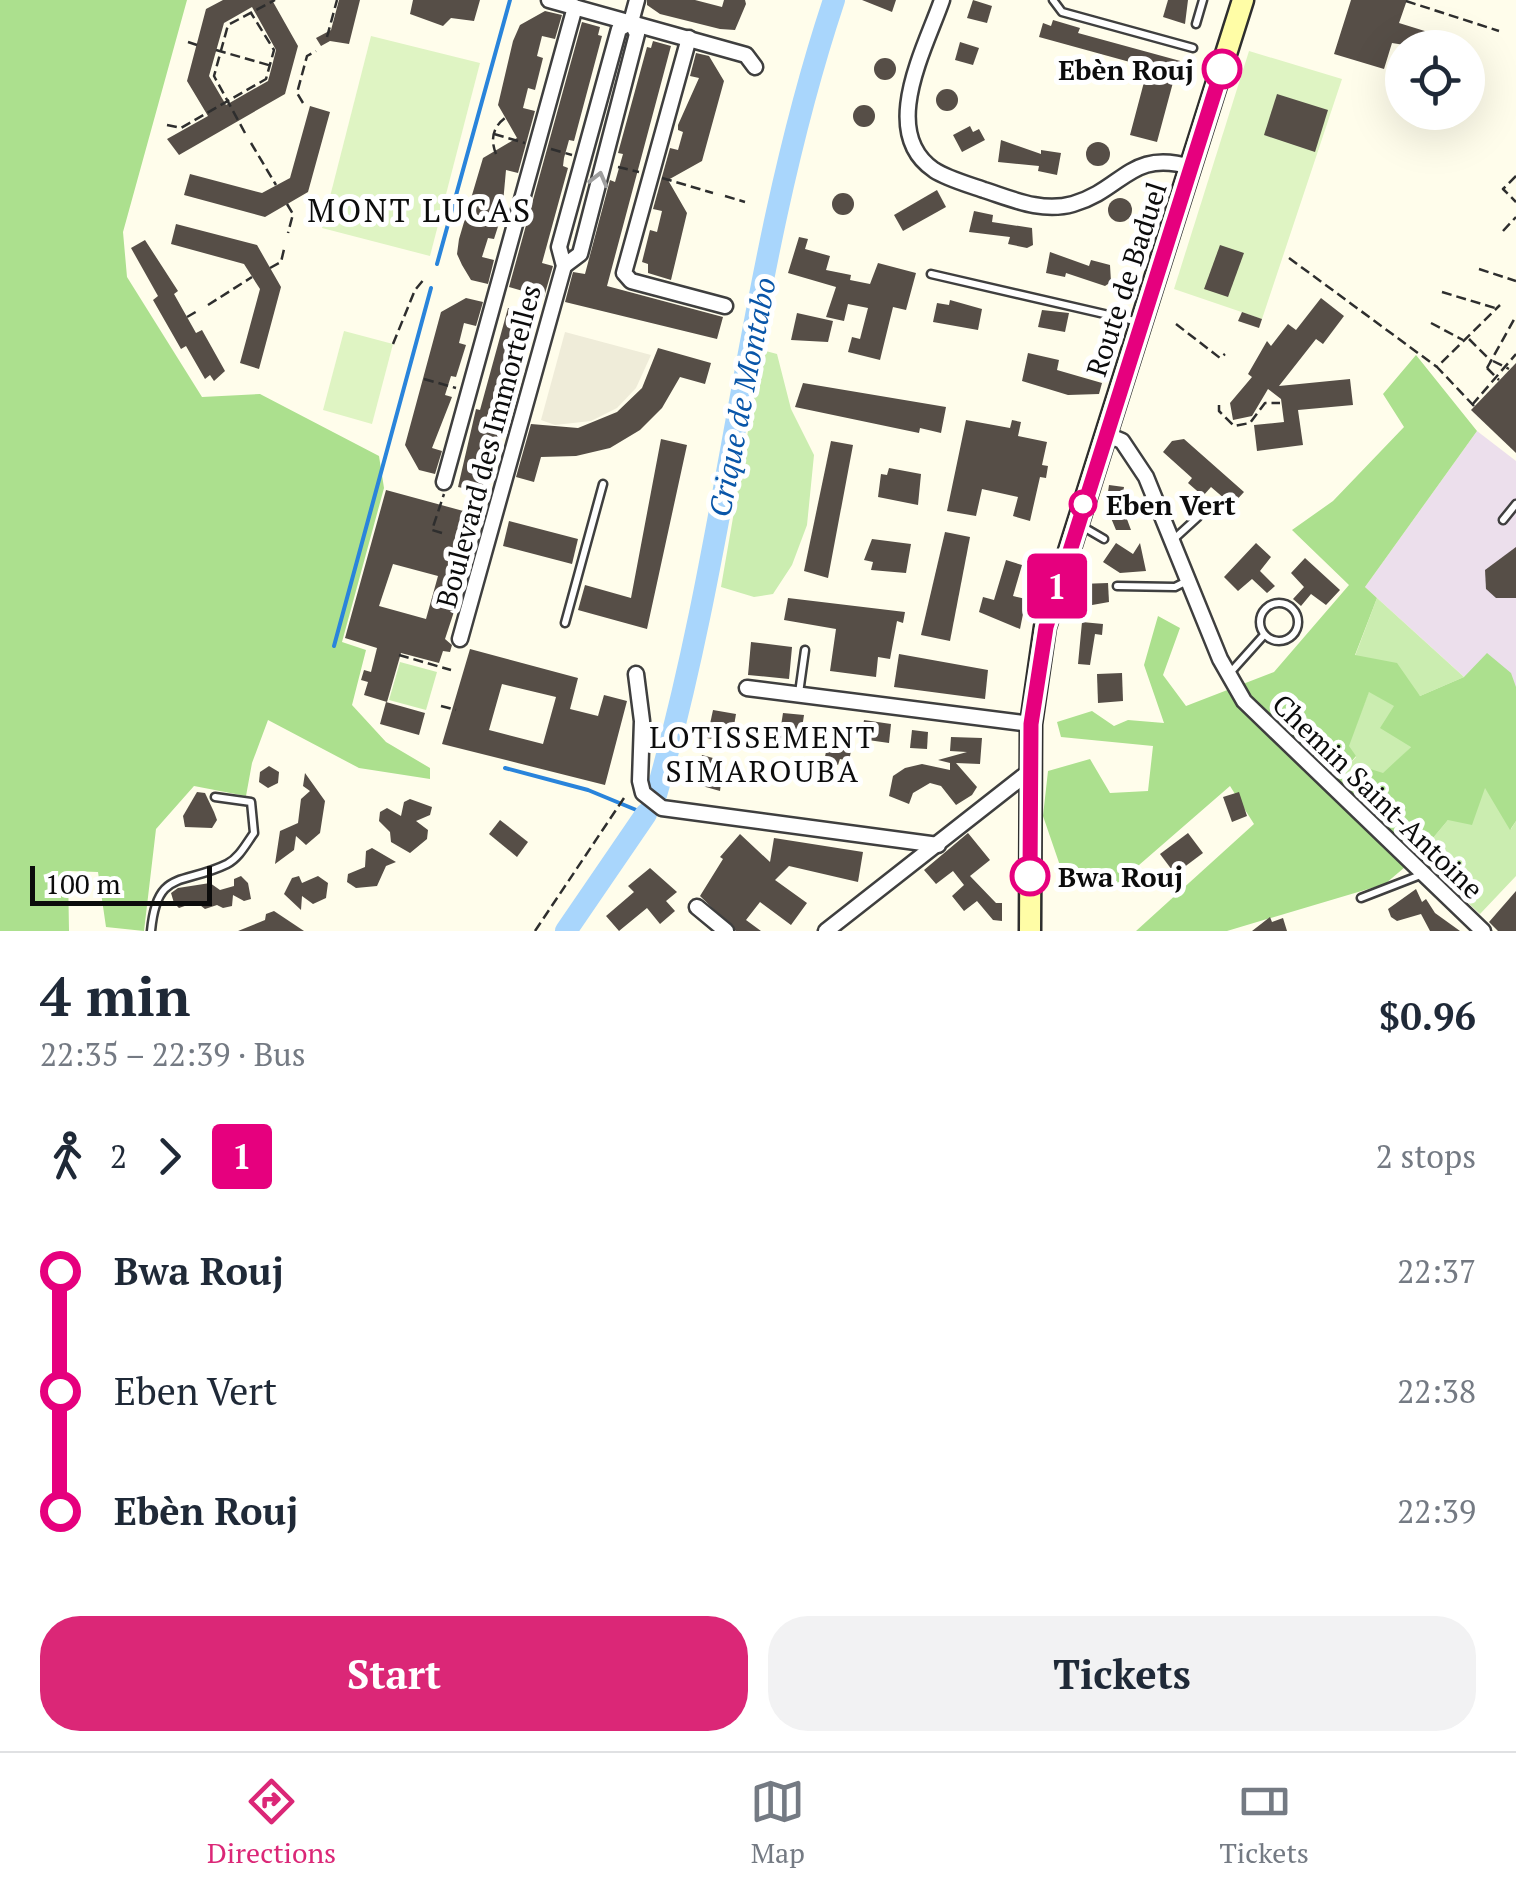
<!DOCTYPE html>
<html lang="en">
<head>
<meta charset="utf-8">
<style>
	body { margin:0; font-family:"PT Serif",serif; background:#f2f2f3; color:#1f2937; height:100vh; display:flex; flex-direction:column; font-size:38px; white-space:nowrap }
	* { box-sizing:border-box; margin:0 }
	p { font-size:32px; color:#747a83 }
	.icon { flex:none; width:55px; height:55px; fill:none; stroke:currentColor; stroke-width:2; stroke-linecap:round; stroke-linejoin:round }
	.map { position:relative; height:931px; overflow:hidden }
	.drawer { display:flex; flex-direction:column; background:#fff; flex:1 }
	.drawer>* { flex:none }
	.badge { padding:0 20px; border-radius:8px; font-size:35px; line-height:65px }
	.buttons { position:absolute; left:1385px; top:30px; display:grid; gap:20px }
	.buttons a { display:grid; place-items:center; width:100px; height:100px; border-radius:50%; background:#fff; box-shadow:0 10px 40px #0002; font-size:50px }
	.scale { position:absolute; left:30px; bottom:25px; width:182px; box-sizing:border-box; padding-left:10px; border:5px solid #0c0c0c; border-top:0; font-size:28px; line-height:35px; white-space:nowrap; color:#0c0c0c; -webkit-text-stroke:8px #fff; paint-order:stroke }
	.map>.badge { position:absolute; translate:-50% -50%; box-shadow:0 0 0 5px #fff }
	.legs { display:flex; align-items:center; gap:15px; height:110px; padding:0 40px; font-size:32px }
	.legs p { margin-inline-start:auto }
	.overview { display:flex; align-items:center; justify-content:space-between; height:170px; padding:0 40px }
	h1 { font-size:55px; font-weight:700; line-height:75px }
	.button { display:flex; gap:20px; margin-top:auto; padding:20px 40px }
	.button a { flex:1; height:115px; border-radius:40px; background:#db2777; color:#fff; font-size:40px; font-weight:700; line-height:115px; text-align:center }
	.button a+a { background:#f2f2f3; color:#1f2937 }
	ul { padding:0 40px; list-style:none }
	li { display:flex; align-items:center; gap:35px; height:120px; font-size:38px }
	li i { display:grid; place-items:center; width:15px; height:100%; margin:0 12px; background:currentColor }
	li i::after { content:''; width:25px; height:25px; margin:-12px; border:8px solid; border-radius:50%; background:#fff }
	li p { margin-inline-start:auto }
	li:first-child i { background:linear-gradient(#0000 50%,currentColor 0) }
	li:last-child i { background:linear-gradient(currentColor 50%,#0000 0) }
	.dock { display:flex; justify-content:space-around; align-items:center; height:140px; border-top:2px solid #e0e1e3; background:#fff; font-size:28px; color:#747a83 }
	.dock a { display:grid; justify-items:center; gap:5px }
	.dock .current { color:#db2777 }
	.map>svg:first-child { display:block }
	.industrial { fill:#ecdfec }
	.green { fill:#cbedb0 }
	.forest { fill:#ace08e; fill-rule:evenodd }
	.pitch { fill:#dff4c3 }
	.plaza { fill:#efecd9 }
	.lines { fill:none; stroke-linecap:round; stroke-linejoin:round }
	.stream { stroke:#2984db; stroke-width:4 }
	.river { stroke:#a9d6fc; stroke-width:22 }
	.building { fill:#564e47; fill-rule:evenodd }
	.service-casing { stroke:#3f3f3f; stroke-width:11 }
	.minor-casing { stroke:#3f3f3f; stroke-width:19 }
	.secondary-casing { stroke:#2e2e2e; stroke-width:25 }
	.path { stroke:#2e2e2e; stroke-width:2.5; stroke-dasharray:10 5; stroke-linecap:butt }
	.service { stroke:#fff; stroke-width:6 }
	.minor { stroke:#fff; stroke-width:14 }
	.secondary { stroke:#fffda6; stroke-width:20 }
	.path-bridge { stroke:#2e2e2e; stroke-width:2.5; stroke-dasharray:10 5; stroke-linecap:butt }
	.oneway { stroke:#9e9e9e }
	.line-1-casing { stroke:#fff; stroke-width:22 }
	.line-1 { stroke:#e6007e; stroke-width:15 }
	.stop-1-dot { fill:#fff; stroke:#e6007e; stroke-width:5 }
	.labels { text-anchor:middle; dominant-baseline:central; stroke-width:10; stroke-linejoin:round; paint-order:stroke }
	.stop-label { font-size:28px; font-weight:bold; fill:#0c0c0c; stroke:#fff; text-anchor:start }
	.street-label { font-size:28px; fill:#0c0c0c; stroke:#fff }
	.water-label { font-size:30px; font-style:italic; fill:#0956a9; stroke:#fff }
	.neighbourhood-label { font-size:30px; letter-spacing:2.5px; fill:#0c0c0c; stroke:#fff }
	.quarter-label { font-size:32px; letter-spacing:2.5px; fill:#0c0c0c; stroke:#fff }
</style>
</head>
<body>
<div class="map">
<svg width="1516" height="931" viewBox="0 0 1516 931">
	<rect width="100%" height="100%" fill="#fffdeb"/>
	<polygon class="industrial" points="1477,431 1516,461 1516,724 1365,587"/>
	<g class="green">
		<polygon points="762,350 777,354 791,409 814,455 807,525 792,565 773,594 754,597 721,587"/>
		<polygon points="1377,598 1464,677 1420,696 1355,656"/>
		<polygon points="400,662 437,672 426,710 389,700"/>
		<polygon points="1369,691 1395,706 1412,746 1362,796 1341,774 1356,757 1348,746"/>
		<polygon points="1485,787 1511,829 1516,821 1516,876 1480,914 1418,856 1448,820"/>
	</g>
	<g class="forest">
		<polygon points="0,0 187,0 123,232 127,277 202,397 260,394 379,456 384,488 342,642 366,650 352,705 386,742 430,768 430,779 359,768 268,720 252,763 246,796 194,786 156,829 144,931 106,927 98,872 68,871 69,931 0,931"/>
		<path d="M1416 355 1477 431 1365 587 1377 598 1355 655 1397 663 1420 696 1464 677 1487 653 1511 673 1516 687V821L1510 830 1485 788 1472 825 1448 820 1418 856 1385 884 1227 931H1136L1254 824 1230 786 1116 885 1067 886 1043 816 1048 771 1090 759 1110 793 1148 791 1153 746 1061 737 1057 722 1092 711 1114 726 1128 720 1164 723 1144 665 1158 616 1180 628 1163 675 1186 706 1274 672 1349 585 1292 530 1333 501 1404 427 1383 394ZM1369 692 1394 706 1380 728 1411 747 1383 773 1364 767 1362 795 1341 774 1356 756 1349 746Z"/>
	</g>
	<g class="pitch">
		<polygon points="371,36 480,63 430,256 322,228"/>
		<polygon points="1249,51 1342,79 1262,319 1174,289"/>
		<polygon points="344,331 393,344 372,424 323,410"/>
	</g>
	<polygon class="plaza" points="565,332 651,355 636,388 617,408 591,421 555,425 541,420"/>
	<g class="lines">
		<g class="stream">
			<polyline points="437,264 510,0"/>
			<polyline points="334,646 431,288"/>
			<polyline points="505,768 588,790 646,814"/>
		</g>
		<g class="river">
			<path d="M656 795C731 534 748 258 834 0"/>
			<polyline points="566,931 646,814"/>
		</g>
	</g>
	<g class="building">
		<path d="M223 0H272L298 46 285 94 179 155 167 139 208 116 187 81 206 9ZM252 7 276 50 272 66 268 81 226 105 209 76 224 23Z"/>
		<polygon points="339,0 360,0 349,44 330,41 321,46 316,38 331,30"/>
		<polygon points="413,0 480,0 474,21 451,18 443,26 410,14"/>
		<polygon points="647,0 695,0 722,7 724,0 745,0 746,4 735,30 720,29 660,14 647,5"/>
		<polygon points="862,0 896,0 892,12"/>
		<polygon points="973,0 992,6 987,23 967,18"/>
		<polygon points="1168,0 1188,0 1185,24 1163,17"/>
		<polygon points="1351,0 1407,0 1399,23 1428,32 1423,48 1392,43 1384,69 1334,54"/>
		<polygon points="545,11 562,15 555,39 542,36 537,56 543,58 535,90 528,88 523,108 535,111 518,173 506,170 502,214 494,239 488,238 482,257 494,260 488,284 471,280 462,265 457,254 459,239 483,158 517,138 498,105 513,41 520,25"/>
		<polygon points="1053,20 1080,28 1078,33 1184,62 1180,76 1175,75 1157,142 1130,135 1148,67 1039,37 1043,23 1051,26"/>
		<polygon points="582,22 600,27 598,35 602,36 574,141 569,140 564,158 563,166 568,168 542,263 553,266 544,297 509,287"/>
		<polygon points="653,41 671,46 607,286 723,317 717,339 565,302 573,272 585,274 610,180 615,182 623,154 618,153 647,47 651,48"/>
		<polygon points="960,42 979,48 973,65 955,60"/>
		<polygon points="696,53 709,56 724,81 702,161 668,180 687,213 671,280 648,273 648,264 642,262 650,230 657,232 662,211 653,209 670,148 678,150 683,132 678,130 678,125 699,78 690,76"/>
		<circle cx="885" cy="69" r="11"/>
		<circle cx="947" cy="100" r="11"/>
		<polygon points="1277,94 1328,110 1315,152 1264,135"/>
		<circle cx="864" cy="116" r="11"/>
		<polygon points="310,106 330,112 308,192 265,217 184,195 190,174 262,193 290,178"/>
		<polygon points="970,126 973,132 979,129 985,140 962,152 953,135"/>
		<polygon points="1001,140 1041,154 1041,150 1061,153 1057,175 1038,171 1039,166 998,162"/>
		<circle cx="1098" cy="154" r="12"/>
		<polygon points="937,190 946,207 903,231 894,215"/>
		<circle cx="843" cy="204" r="11"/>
		<circle cx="1120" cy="210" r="12"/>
		<polygon points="974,211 993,215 992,222 1032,228 1033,245 1027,248 1008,244 1010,237 969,232"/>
		<polygon points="176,224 257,245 281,287 259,369 240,363 260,289 244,264 171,244"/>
		<polygon points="799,237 808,239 805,249 830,256 826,270 851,275 850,280 870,284 878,263 916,273 906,310 893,307 880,360 848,352 852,337 860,339 868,308 848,304 844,321 826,317 836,287 788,273"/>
		<polygon points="145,240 178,291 174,294 196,333 202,330 225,371 214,381 210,375 205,379 186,346 181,349 153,300 158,296 131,248"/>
		<polygon points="1220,245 1244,253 1228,297 1204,289"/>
		<polygon points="1050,252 1089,266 1091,260 1110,265 1111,282 1105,286 1066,273 1065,277 1046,273"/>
		<polygon points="466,298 483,302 476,326 464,323 459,343 466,345 456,377 451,376 445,395 452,397 432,448 442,451 435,474 419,470 405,445 441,312"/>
		<polygon points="1321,298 1344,316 1323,344 1316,339 1279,386 1350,379 1353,405 1298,410 1303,445 1257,451 1254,425 1284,422 1281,399 1268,389 1252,416 1233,420 1230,403 1252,377 1248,374 1267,341 1271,346 1288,324 1296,330"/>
		<polygon points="950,300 982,309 978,330 933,322 937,303 949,305"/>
		<polygon points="508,308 531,314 484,493 458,487 476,409 480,410"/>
		<polygon points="1042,310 1069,313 1065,332 1038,327"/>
		<polygon points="1242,312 1262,319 1259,328 1238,321"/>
		<polygon points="797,313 833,321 828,342 791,340"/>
		<polygon points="658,348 711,363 705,384 680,377 662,408 640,430 610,448 576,456 541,457 534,482 516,477 531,424 578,428 617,412 642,388"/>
		<polygon points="1028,353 1059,360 1057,370 1102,383 1099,394 1068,395 1022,381"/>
		<polygon points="1516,363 1516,453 1471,410"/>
		<polygon points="803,383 946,407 941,433 920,428 919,433 795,407"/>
		<polygon points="966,420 1010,428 1012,420 1021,422 1018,436 1047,442 1042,465 1048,466 1046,478 1040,477 1030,521 1013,516 1018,497 982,489 976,516 947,511"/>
		<polygon points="661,439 687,445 647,629 578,610 585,585 631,598"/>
		<polygon points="1184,439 1244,492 1232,505 1211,487 1203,496 1188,483 1192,478 1163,452 1172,441"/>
		<polygon points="831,441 853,445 828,578 804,571"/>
		<polygon points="889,468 921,474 918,505 878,497 881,474 887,475"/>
		<polygon points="1109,485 1124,487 1121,503 1131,530 1116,530 1106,506"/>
		<path d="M386 490 478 515 467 559 471 560 445 639 452 645 450 652 443 651 439 663 401 653 387 702 364 695 368 682 361 680 364 670 371 672 377 648 345 638ZM393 564 438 576 426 619 379 606Z"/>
		<polygon points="509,521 578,539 572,564 503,546"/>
		<polygon points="945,532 970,537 950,641 921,635"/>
		<polygon points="872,539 911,544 906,573 871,570 873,562 864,560"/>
		<polygon points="1116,543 1133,554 1140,543 1146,571 1120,573 1103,562"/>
		<polygon points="1256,543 1271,557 1260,571 1275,586 1267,593 1252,579 1238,591 1224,577"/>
		<polygon points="1516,547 1516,598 1496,598 1486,589 1485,570"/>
		<polygon points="1305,558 1340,590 1326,605 1311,594 1301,606 1293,599 1304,587 1291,573"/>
		<polygon points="1006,560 1022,565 1013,596 1026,599 1020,629 979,612 983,597 994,600"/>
		<polygon points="1108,583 1109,602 1081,607 1080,584"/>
		<polygon points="788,598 905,612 903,623 897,621 890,659 878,657 876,677 830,671 836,629 784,620"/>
		<polygon points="1082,622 1103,624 1102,635 1095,634 1090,665 1078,664"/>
		<polygon points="751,642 792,647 789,679 748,675"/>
		<path d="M470 649 578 678 570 709 598 716 604 695 627 701 605 785 442 744ZM502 684 556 697 543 744 489 730Z"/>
		<polygon points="899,654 988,670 985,699 894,687"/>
		<polygon points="1122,673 1123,701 1098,703 1097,674"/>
		<polygon points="386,702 425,713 419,735 380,724"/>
		<polygon points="713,710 736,714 731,743 707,738"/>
		<polygon points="783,713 804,715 800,741 779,738"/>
		<polygon points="864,720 891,724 889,743 861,739"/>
		<polygon points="912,730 928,732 927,749 910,748"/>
		<polygon points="951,737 982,738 980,764 956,763 977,787 972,795 956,805 941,786 930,783 913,793 909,804 889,796 893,776 905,768 922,764 950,770 950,763 938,760 967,752 950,751"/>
		<polygon points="828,743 851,751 849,761 840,759 838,765 824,761"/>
		<polygon points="702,755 724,761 720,791 695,784"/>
		<polygon points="269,766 279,772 278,783 268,788 259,782 260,772"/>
		<polygon points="305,773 325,801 320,833 306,845 296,836 294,850 275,864 280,831 298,823 301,799 310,791 303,786"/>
		<polygon points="197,792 205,793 214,812 217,820 212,828 185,827 183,816"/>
		<polygon points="1239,792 1247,816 1232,822 1223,797"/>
		<polygon points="410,799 432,807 430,815 416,821 428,830 427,839 410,853 391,842 390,832 379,821 380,812 387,808 401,816 404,802"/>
		<polygon points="500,820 528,842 517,857 489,834"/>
		<polygon points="968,833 990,860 970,876 996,903 1002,903 1002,921 993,920 977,901 964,911 952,896 964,885 953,871 936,884 924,870"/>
		<polygon points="1188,833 1203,853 1175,874 1160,854"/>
		<polygon points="740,834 770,862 774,838 863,852 858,882 789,866 775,880 807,903 791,925 760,902 746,920 761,931 736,931 700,896 723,859 720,857"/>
		<polygon points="372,848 396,862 386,866 377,886 356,888 347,882 348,874 365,867 366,851"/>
		<polygon points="650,868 677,892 666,901 675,911 660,924 647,908 619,931 606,916 634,892 628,886"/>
		<polygon points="241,876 248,883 251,899 244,901 233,895 232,906 223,908 217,905 205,909 196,902 179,908 174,903 171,893 178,888 210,883 220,890 234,886 234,879"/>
		<polygon points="299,876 302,883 318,876 328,883 326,898 313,904 302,896 301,910 284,894 292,878"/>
		<polygon points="1416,889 1422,902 1426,899 1435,913 1460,931 1430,931 1421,914 1397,921 1391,917 1388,909"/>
		<polygon points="1516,891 1516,931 1498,931 1489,922"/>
		<polygon points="274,911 304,931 238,931 265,920 266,914"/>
		<polygon points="1270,917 1272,922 1283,918 1287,931 1252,931"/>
	</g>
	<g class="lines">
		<g class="service-casing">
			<g id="service">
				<polyline points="1053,0 1062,12 1193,48"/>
				<polyline points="1196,24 1203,0"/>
				<polyline points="931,274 1139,322"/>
				<polyline points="1503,520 1516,504"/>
				<polyline points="1080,525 1104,539"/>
				<polyline points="1174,539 1198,517"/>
				<polyline points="1117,586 1175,587 1187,581"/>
				<circle cx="1279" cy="622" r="19"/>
				<polyline points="565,623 603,484"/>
				<polyline points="1229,674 1264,635"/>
				<polyline points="799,693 805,650"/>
				<polyline points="1361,898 1423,874"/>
				<path d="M151 931C157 868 182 886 227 864 239 858 246 844 254 833L251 802 215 797"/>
			</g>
		</g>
		<g class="minor-casing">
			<g id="minor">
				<polyline points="549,0 746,55 755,67"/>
				<path d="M942 0C926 47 878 132 934 170 948 179 967 184 984 190 1012 199 1042 213 1073 204 1124 189 1130 149 1191 167"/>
				<polyline points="689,38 624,273 631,281 725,306"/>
				<polyline points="564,266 580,254 637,34 631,22"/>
				<polyline points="1105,434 1122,441 1146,477 1220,659 1244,701 1483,931"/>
				<polyline points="444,482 575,7"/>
				<polyline points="460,639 564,266 559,247 619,29 631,22 637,0"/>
				<polyline points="636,674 642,721 640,781 643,793 662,808 938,845"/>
				<polyline points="747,688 1031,724"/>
				<polyline points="697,907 726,931"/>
				<polyline points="826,931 1030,771"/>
			</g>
		</g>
		<g class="secondary-casing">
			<polyline id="secondary" points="1030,931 1031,724 1045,627 1243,0"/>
		</g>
		<g class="path">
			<polyline points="1406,1 1499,31"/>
			<polyline points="327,37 337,0"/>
			<polyline points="188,42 197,45"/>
			<polyline points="216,50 272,66"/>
			<polyline points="303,103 297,93 307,56 316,51"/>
			<polyline points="167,125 181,128 266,79 274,50 251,13"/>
			<polyline points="245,133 214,76 228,25 275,0"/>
			<polyline points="494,134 525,143"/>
			<polyline points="251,143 276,185"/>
			<polyline points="551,149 572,155"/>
			<path d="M496 154C490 139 493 127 505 118"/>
			<polyline points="618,167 639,172"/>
			<polyline points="1516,176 1503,189 1516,202"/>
			<polyline points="662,178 713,193"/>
			<polyline points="725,196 745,202"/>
			<polyline points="287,204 293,214 288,233"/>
			<polyline points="1503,231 1516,217"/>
			<polyline points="1289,258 1437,367"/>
			<polyline points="270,268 281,262 285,245"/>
			<polyline points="1479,269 1516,281"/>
			<polyline points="1442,292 1495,308"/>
			<polyline points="208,305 252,277"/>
			<polyline points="187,317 199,310"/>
			<polyline points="1431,323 1463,340"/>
			<polyline points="1176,324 1220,358 1225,354"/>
			<polyline points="1469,339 1491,361"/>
			<polyline points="393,344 415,290 425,278"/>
			<polyline points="1487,368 1516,316"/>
			<polyline points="424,379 456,388"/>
			<polyline points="1219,405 1219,411 1234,426 1250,423 1265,403 1280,403"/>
			<polyline points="1472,405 1516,354"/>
			<polyline points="1474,406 1437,367 1500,305"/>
			<polyline points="442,533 432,530 444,494"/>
			<polyline points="399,655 451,670"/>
			<polyline points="441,706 456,710"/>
			<polyline points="535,931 626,795"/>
		</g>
		<use href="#service" class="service"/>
		<use href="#minor" class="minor"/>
		<use href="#secondary" class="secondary"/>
		<g class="path-bridge">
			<polyline points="1493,361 1509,369"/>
			<polyline points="1487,368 1499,380"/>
		</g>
	</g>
	<defs><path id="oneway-chevron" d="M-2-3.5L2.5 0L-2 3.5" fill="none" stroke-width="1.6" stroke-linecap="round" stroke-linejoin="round" transform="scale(2.5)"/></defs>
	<use class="oneway" href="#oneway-chevron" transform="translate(599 179) rotate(-75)"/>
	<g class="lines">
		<g class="line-1-casing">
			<polyline id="line-1" points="1030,876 1031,724 1046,627 1222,69"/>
		</g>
		<use href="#line-1" class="line-1"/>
	</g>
	<g class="stop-1-dot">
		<circle cx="1222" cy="69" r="18"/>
		<circle cx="1083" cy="504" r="12"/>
		<circle cx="1030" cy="876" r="18"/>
	</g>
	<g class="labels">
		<g class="stop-label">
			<text x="1194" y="69" text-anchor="end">Ebèn Rouj</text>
			<text x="1106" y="504">Eben Vert</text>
			<text x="1058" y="876">Bwa Rouj</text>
		</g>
		<g class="street-label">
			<text transform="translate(1126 279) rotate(-72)">Route de Baduel</text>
			<text transform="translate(488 446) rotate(-75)">Boulevard des Immortelles</text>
			<text transform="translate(1378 796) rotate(44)">Chemin Saint-Antoine</text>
		</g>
		<g class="water-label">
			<text transform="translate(742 397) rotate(-79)">Crique de Montabo</text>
		</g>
		<g class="neighbourhood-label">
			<text x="763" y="737">LOTISSEMENT<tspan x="763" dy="34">SIMAROUBA</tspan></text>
		</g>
		<g class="quarter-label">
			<text x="420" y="210">MONT LUCAS</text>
		</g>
	</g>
</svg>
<div class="buttons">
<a><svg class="icon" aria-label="locate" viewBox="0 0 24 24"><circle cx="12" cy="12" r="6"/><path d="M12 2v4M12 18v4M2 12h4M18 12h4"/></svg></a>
</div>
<div class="scale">100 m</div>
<b class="badge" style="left:1057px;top:586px;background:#e6007e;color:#fff">1</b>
</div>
<section class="drawer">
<div class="overview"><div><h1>4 min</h1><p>22:35 – 22:39 · Bus</p></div><b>$0.96</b></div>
<div class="legs"><svg class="icon" aria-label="walk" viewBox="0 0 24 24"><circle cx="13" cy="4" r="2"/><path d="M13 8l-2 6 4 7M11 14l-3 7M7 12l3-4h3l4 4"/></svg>2<svg class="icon" aria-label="forward" viewBox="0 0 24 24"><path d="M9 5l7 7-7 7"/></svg><b class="badge" style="background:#e6007e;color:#fff">1</b><p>2 stops</p></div>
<ul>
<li><i style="color:#e6007e"></i><b>Bwa Rouj</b><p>22:37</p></li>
<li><i style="color:#e6007e"></i><span>Eben Vert</span><p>22:38</p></li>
<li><i style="color:#e6007e"></i><b>Ebèn Rouj</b><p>22:39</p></li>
</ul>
<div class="button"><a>Start</a><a>Tickets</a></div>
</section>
<nav class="dock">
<a class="current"><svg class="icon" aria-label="directions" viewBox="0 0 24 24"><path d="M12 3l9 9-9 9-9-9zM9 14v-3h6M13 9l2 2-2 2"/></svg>Directions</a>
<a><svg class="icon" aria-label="map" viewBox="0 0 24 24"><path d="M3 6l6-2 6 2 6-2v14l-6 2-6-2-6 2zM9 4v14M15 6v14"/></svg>Map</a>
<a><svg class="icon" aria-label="tickets" viewBox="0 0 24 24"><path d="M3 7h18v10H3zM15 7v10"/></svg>Tickets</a>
</nav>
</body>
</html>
